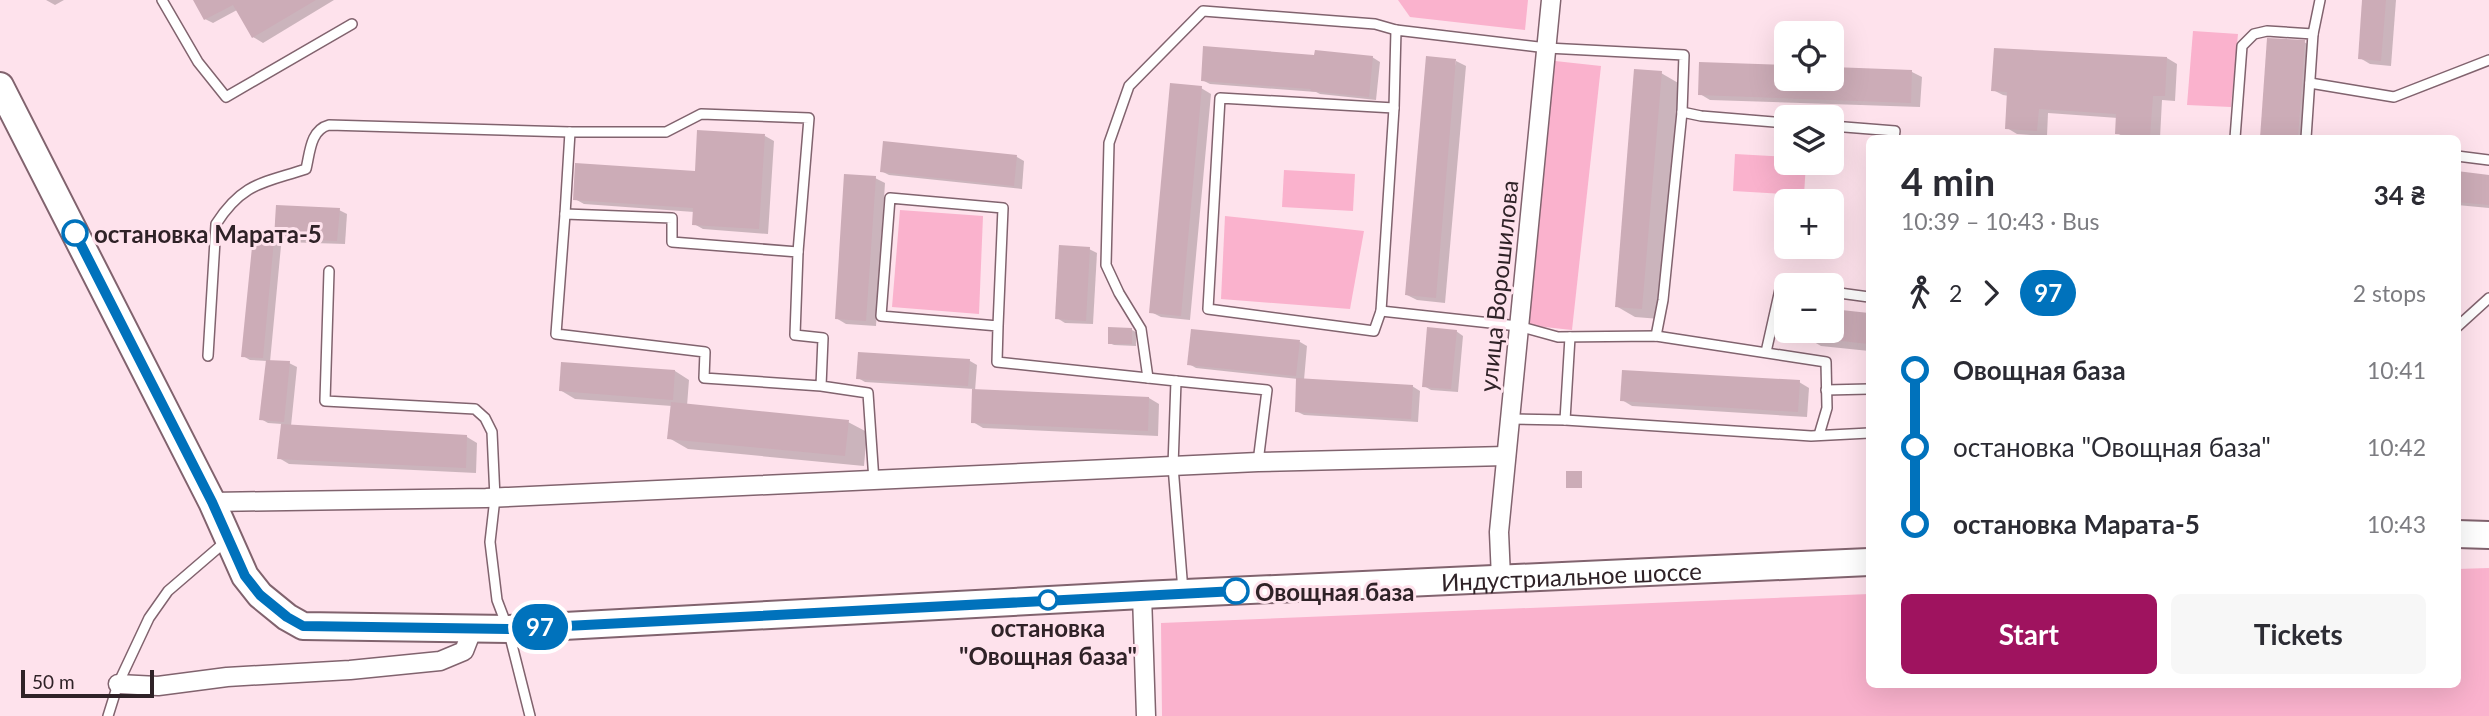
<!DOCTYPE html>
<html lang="en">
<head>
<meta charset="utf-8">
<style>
	body { margin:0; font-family:Lato,sans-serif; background:#f7f7f7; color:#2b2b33; height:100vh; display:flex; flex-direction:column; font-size:26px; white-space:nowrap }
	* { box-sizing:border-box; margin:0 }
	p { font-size:23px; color:#7c7c81 }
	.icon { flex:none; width:38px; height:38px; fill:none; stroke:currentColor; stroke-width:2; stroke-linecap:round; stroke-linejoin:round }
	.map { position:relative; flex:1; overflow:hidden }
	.sheet { position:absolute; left:1866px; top:135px; width:595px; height:553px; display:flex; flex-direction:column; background:#fff; border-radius:10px; box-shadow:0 7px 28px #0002 }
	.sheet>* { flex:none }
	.badge { padding:0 14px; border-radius:23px; font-size:24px; line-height:46px }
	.tools { position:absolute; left:1774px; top:21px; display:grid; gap:14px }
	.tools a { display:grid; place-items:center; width:70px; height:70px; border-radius:10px; background:#fff; box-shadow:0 7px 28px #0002; font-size:35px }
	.scale { position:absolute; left:21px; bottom:18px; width:133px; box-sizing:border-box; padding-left:7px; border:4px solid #2f2227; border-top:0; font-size:19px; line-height:24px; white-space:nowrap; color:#2f2227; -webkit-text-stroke:5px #fee2ec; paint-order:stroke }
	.map>.badge { position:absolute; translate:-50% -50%; box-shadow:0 0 0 4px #fff }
	.legs { display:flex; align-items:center; gap:10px; height:77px; padding:0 35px; font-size:23px }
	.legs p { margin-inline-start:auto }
	.summary { display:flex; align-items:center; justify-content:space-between; height:119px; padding:0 35px }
	h1 { font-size:38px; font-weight:700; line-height:52px }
	.cta { display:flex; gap:14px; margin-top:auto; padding:14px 35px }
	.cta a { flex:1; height:80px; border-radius:10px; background:#9f135f; color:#fff; font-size:28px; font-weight:700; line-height:80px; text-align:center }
	.cta a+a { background:#f7f7f7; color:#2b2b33 }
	ul { padding:0 35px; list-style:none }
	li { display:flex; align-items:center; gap:24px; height:77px; font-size:26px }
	li i { display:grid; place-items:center; width:10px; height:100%; margin:0 9px; background:currentColor }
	li i::after { content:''; width:18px; height:18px; margin:-9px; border:5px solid; border-radius:50%; background:#fff }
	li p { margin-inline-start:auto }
	li:first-child i { background:linear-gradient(#0000 50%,currentColor 0) }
	li:last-child i { background:linear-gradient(currentColor 50%,#0000 0) }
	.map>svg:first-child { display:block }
	.green { fill:#fab2cd }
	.shadow { fill:#0003 }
	.building { fill:#ccacb7 }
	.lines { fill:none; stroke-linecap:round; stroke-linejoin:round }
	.service-casing { stroke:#81636e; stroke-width:12 }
	.minor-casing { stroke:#81636e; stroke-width:21 }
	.secondary-casing { stroke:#81636e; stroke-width:30 }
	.service { stroke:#fff; stroke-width:9 }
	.minor { stroke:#fff; stroke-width:18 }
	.secondary { stroke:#fff; stroke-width:26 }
	.line-1-casing { stroke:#fff; stroke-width:16 }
	.line-1 { stroke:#0072bc; stroke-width:10 }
	.stop-1-dot { fill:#fff; stroke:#0072bc; stroke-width:3.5 }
	.labels { text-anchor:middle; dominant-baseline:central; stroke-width:6; stroke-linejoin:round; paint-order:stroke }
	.stop-label { font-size:24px; font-weight:bold; fill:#2f2227; stroke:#fee2ec; text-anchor:start }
	.street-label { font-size:24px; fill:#2f2227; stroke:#fee2ec }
</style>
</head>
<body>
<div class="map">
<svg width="2489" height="716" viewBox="0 0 2489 716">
	<rect width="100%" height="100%" fill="#fee2ec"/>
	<g class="green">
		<polygon points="1398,0 1528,0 1525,30 1410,17"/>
		<polygon points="2193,31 2238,34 2231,107 2187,105"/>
		<polygon points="1555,61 1601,66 1572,330 1526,325"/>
		<polygon points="1735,154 1787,157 1787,163 1806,163 1804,195 1733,191"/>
		<polygon points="1284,170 1355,174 1353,211 1282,207"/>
		<polygon points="900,210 983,216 979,314 892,307"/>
		<polygon points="1225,216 1364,231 1350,309 1221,299"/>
		<polygon points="2489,568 2489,716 1162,716 1161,623 1869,594 1869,684 2457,684 2457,569"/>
	</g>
	<g class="shadow">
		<polygon points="46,0 64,0 55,5"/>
		<polygon points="195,0 334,0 263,43 253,37 237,10 213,23 205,19"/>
		<polygon points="2364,0 2396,0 2391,66 2370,64 2360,58"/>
		<polygon points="2269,40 2304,42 2314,48 2308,138 2262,138"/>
		<polygon points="1316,56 1372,57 1380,62 1376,100 1320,94 1316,92 1210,84 1202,80"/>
		<polygon points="2167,58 2177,64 2175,101 2162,100 2160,138 2126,138 2117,133 2118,118 2048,113 2047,136 2017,134 2007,128 2009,96 2003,95 1993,90"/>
		<polygon points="1456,61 1466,66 1445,303 1417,300 1407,295"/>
		<polygon points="1912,72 1922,77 1920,107 1710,100 1700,94 1787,79 1832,79"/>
		<polygon points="1661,73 1680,84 1660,319 1635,317 1616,306"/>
		<polygon points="1201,88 1211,94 1190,320 1161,317 1151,312"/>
		<polygon points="765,136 774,141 768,234 703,229 694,224 694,212 584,204 575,199 697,173"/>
		<polygon points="1017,157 1024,161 1022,189 889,175 881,171"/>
		<polygon points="2457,172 2489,176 2489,208 2457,205"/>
		<polygon points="875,178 885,183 876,326 846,324 836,318"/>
		<polygon points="339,210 347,214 345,244 283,242 275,237"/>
		<polygon points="274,241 281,246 270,362 289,363 297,367 291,426 467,437 477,443 476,473 289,464 279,458 282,424 268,423 261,419 267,361 250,360 243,356"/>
		<polygon points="1089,249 1097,253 1093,324 1065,323 1057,318"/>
		<polygon points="1869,315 1869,351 1821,346 1802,335 1802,331 1832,331"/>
		<polygon points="1132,330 1136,332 1136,346 1114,345 1109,343"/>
		<polygon points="1456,331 1463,336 1458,392 1431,390 1424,386"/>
		<polygon points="1300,342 1307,346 1304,380 1412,386 1420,391 1418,422 1304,415 1296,411 1298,379 1196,368 1189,364"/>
		<polygon points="970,361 977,365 975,391 1149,398 1159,404 1158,436 983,428 973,422 974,389 865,382 858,378"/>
		<polygon points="562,363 675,371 689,380 687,406 848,422 867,432 864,466 688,449 669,438 672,406 575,399 560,390"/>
		<polygon points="1799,382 1809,388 1807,417 1632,406 1622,400"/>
	</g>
	<g class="building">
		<polygon points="193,0 316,0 252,38 233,5 204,20"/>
		<polygon points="2362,0 2386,0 2381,61 2358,59"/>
		<polygon points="2267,38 2305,40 2298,138 2260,138"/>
		<polygon points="1203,46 1314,55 1315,50 1373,56 1369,97 1310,91 1311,89 1201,81"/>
		<polygon points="1994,48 2167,57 2165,96 2153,96 2150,136 2115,134 2116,114 2039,109 2037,131 2005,129 2007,92 1991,91"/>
		<polygon points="1426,56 1456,59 1436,298 1405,295"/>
		<polygon points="1699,62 1787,65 1787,79 1832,79 1832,67 1912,70 1911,103 1698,95"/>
		<polygon points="1634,69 1662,71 1642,309 1615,307"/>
		<polygon points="1170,83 1202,86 1181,316 1149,313"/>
		<polygon points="697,130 765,134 759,229 692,225 693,208 573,200 575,163 695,171"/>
		<polygon points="883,141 1017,155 1014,186 880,172"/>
		<polygon points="2457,171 2489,175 2489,205 2457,202"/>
		<polygon points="844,174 876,176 866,321 835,319"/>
		<polygon points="276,205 340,208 337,241 274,238"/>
		<polygon points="253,237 274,240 263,358 241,357"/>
		<polygon points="1059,245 1090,247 1086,321 1055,319"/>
		<polygon points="1832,309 1869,313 1869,344 1832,340"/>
		<polygon points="1108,327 1132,328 1132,344 1108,344"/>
		<polygon points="1427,327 1457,330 1451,389 1422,387"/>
		<polygon points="1191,329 1300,340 1296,376 1187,365"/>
		<polygon points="858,352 970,359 968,386 856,379"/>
		<polygon points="266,360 290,361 284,422 259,420"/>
		<polygon points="561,362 675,370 673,400 559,391"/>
		<polygon points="1622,370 1800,380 1798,412 1620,401"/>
		<polygon points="1296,378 1413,385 1411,419 1295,412"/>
		<polygon points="972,389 1149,397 1148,431 971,423"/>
		<polygon points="671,402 849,420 845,456 667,439"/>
		<polygon points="281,424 467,435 466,468 277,459"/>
		<rect x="1566" y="471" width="16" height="17"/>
	</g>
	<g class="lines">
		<g class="service-casing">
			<g id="service">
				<polyline points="162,0 198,62 226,97 352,24"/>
				<polyline points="2313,34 2320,0"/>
				<polyline points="2310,83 2394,97 2489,60"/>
				<polygon points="1220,98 1394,108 1381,311 1374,331 1208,309"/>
				<polyline points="1394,108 1396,30 1547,48 1684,55 1682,112 1663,300 1656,336"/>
				<polyline points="1682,112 1701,116 1787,123"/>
				<polyline points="1832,126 1895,131 1894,138"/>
				<polyline points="2235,138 2242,46 2254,34 2267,31 2313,34 2306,138"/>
				<polyline points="2457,156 2489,160"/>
				<polyline points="565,214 570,132 666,132 701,114 809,118 798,252"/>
				<polyline points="329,271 325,401 475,409 485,418 492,432 495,498 490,542 497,600 508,629 530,716"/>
				<polyline points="1832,292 1869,297"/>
				<polyline points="1381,311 1518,326 1558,337 1656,336 1826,362 1827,408 1819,435"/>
				<polyline points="998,326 1003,208 890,198 881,316 998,326 997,362 1176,381 1173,466 1183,591"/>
				<polyline points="2457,327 2489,298"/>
				<polyline points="1766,352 1781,285 1787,286"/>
				<path d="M208 356 216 224C243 182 264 183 306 169 310 153 310 130 329 125L570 132"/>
				<polyline points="1148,378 1141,329 1119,293 1106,265 1109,143 1129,86 1203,11 1375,24 1396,30"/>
				<polyline points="1176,381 1267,390 1258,462"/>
				<polyline points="821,386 704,378 705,352 556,334 565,214 672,218 672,242 798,252 795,335 823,338 821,386 868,393 874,481"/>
				<polyline points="1826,390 1869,389"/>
				<polyline points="1509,419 1565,420 1811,436 1869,433"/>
				<polyline points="1565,420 1570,337"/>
				<polyline points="108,716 118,684 149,618 168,591 225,542"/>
			</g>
		</g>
		<g class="minor-casing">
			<g id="minor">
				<polyline points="212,502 486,498 1258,462 1506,456"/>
				<polyline points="1501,578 1499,532 1551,0"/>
				<polyline points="1142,595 1146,716"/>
				<polyline points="118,684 158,686 227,677 350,670 440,661 464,651 473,628"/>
			</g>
		</g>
		<g class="secondary-casing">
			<g id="secondary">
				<path id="s1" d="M0 86 212 502 245 576 260 595 287 617 303 626 508 629 1142 595 1869 562"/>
				<polyline points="2457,534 2489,535"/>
			</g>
		</g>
		<use href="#service" class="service"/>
		<use href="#minor" class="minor"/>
		<use href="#secondary" class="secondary"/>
	</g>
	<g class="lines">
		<g class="line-1-casing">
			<polyline id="line-1" points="75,233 212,502 245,576 260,595 287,617 303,626 508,629 1236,591"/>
		</g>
		<use href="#line-1" class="line-1"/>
	</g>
	<g class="stop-1-dot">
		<circle cx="75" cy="233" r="12"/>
		<circle cx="1236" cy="591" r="12"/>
		<circle cx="1048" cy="600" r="9"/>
	</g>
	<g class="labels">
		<g class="stop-label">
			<text x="94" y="233">остановка Марата-5</text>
			<text x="1255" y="591">Овощная база</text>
			<text x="1048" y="627" text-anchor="middle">остановка<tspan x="1048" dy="28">"Овощная база"</tspan></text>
		</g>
		<g class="street-label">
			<text transform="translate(1498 286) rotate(-84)">улица Ворошилова</text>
			<text stroke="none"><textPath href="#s1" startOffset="1895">Индустриальное шоссе</textPath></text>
		</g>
	</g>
</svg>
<div class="tools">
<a><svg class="icon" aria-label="locate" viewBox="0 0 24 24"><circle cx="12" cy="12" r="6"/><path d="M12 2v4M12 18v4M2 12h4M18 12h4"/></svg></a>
<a><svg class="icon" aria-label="layers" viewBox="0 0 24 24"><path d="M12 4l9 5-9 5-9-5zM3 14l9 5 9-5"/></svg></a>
<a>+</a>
<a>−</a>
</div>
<div class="scale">50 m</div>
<b class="badge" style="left:540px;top:627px;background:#0072bc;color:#fff">97</b>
<section class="sheet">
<div class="summary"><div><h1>4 min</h1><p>10:39 – 10:43 · Bus</p></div><b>34 ₴</b></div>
<div class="legs"><svg class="icon" aria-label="walk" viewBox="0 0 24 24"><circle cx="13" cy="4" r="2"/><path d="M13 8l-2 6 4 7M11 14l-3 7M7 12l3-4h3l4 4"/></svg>2<svg class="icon" aria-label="forward" viewBox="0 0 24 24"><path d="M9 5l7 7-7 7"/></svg><b class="badge" style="background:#0072bc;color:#fff">97</b><p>2 stops</p></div>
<ul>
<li><i style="color:#0072bc"></i><b>Овощная база</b><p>10:41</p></li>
<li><i style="color:#0072bc"></i><span>остановка &quot;Овощная база&quot;</span><p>10:42</p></li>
<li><i style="color:#0072bc"></i><b>остановка Марата-5</b><p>10:43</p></li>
</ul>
<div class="cta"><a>Start</a><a>Tickets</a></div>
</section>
</div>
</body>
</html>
